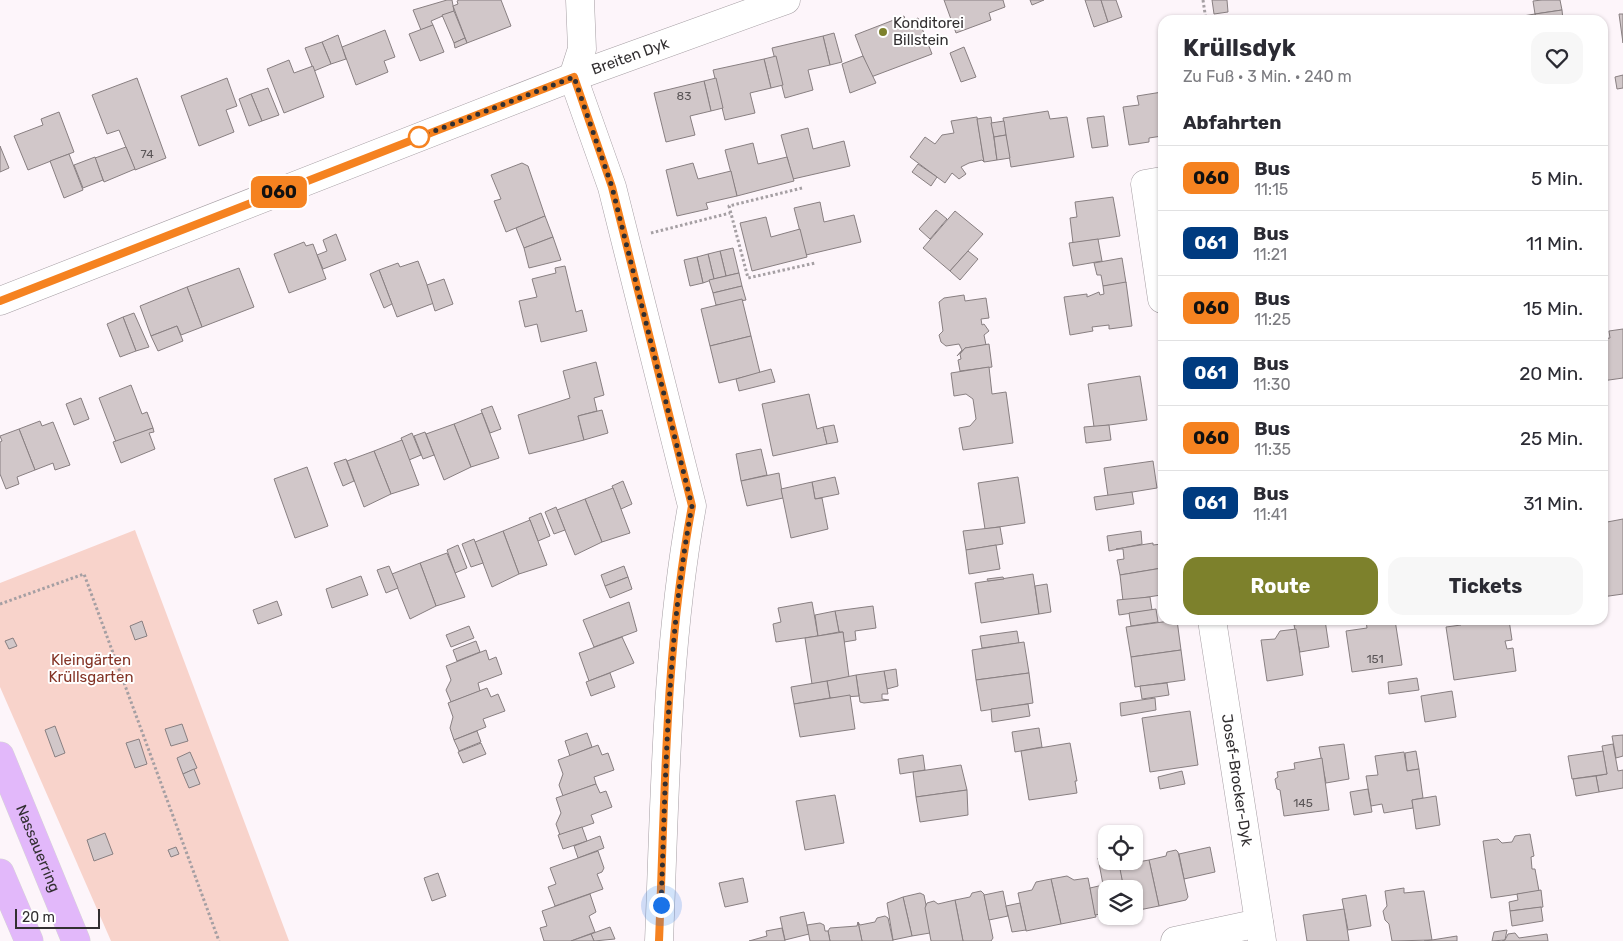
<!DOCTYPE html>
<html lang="de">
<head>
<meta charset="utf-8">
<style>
	body { margin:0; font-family:Rubik,sans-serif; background:#f7f7f7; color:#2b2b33; height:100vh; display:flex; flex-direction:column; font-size:19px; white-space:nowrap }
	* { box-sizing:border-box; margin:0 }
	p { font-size:16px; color:#7c7c81 }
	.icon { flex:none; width:28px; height:28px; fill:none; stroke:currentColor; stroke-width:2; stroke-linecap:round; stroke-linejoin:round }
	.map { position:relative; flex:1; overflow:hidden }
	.sheet { position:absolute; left:1158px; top:15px; width:450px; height:610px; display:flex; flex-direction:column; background:#fff; border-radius:15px; box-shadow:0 1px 4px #0004 }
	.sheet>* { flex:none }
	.badge { padding:0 10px; border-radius:8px; font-size:18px; line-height:32px }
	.fabs { position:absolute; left:1098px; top:825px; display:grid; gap:10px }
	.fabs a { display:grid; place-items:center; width:45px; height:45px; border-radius:10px; background:#fff; box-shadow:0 1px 4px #0004; font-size:25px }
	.scale { position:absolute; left:15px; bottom:12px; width:85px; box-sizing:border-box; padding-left:5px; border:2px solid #322f31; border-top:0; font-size:14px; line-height:18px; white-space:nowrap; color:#322f31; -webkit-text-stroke:4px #fff; paint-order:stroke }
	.you { position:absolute; width:25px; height:25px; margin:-12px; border:4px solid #fff; border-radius:50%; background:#1a73e8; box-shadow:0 0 0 8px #1a73e833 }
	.map>.badge { position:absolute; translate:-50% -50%; box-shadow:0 0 0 2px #fff }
	h2 { padding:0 25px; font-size:19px; line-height:45px }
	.round { display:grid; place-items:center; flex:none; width:52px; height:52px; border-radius:15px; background:#f7f7f7 }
	.summary { display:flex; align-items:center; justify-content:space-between; height:85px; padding:0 25px }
	h1 { font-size:24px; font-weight:700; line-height:38px }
	.primary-button { display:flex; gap:10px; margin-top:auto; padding:10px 25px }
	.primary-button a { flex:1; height:58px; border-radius:15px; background:#7d812c; color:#fff; font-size:20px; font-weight:700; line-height:58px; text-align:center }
	.primary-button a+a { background:#f7f7f7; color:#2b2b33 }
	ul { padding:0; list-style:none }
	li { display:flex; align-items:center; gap:15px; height:65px; padding:0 25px; border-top:1px solid #e1e1e2 }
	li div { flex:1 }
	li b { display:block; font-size:19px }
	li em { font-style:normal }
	li .badge { min-width:55px; font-weight:700; text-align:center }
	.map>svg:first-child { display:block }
	.green { fill:#f8d3cb }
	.building { fill:#d1c7c9; stroke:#887f81 }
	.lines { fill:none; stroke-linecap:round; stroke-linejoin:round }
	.minor-casing { stroke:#a59ea3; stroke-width:29 }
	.major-casing { stroke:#d6d5d6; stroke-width:29 }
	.path { stroke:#a59fa3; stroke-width:3; stroke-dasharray:2.5 2.5; stroke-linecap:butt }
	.minor { stroke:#fff; stroke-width:28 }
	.major { stroke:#e2b8fa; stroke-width:28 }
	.line-casing { stroke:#fff; stroke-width:11 }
	.line { stroke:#f58220; stroke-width:8 }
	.walk { stroke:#322f31; stroke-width:5; stroke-dasharray:0 9 }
	.poi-dot { fill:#7d812c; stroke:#fff; stroke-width:2 }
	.stop-dot { fill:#fff; stroke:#f58220; stroke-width:2.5 }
	.labels { text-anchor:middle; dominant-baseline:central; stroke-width:4; stroke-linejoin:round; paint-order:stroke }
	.number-label { font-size:12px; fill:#5a5557 }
	.poi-label { font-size:15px; fill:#322f31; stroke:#fff; text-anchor:start }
	.street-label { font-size:15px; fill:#322f31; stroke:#fff }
	.park-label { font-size:15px; fill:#843426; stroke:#fff }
</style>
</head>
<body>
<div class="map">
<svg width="1623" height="941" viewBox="0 0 1623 941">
	<rect width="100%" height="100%" fill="#fdf5fa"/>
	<polygon class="green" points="135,530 289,941 111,941 0,687 0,583"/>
	<g class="building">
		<polygon points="447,0 452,0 454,11 431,21 433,25 421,30 413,10"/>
		<polygon points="459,0 501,0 511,26 467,43 453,6 458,4 457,1"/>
		<polygon points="944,0 1003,0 1005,7 989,13 991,20 956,33"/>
		<polygon points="1030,0 1044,0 1032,5"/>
		<polygon points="1085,0 1101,0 1108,22 1094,27"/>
		<polygon points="1101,0 1116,0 1122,17 1108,22"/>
		<polygon points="1212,0 1227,0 1228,12 1214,14"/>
		<polygon points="1542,0 1560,0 1562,10 1535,14 1533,1"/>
		<polygon points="1562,10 1563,20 1536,20 1535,14"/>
		<polygon points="454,11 465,38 454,43 442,15"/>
		<polygon points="1535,14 1536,20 1512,20 1511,18"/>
		<polygon points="1619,14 1623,14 1623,43"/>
		<polygon points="904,16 906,22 918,18 932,54 871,77 855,35"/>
		<polygon points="433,25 444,52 420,61 409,34"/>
		<polygon points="385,30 395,57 384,61 388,72 356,85 342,47"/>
		<polygon points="834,33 842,62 830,65 823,36"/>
		<polygon points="338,35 346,59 331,64 322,42"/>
		<polygon points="823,36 830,65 808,70 813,90 785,98 772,48"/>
		<polygon points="465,38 467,43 455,48 454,43"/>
		<polygon points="322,42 331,64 314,71 305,48"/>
		<polygon points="964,47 976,77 961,82 950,53"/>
		<polygon points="776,56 783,85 771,88 764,59"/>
		<polygon points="863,56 876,83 850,93 842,64"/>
		<polygon points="764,59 771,88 750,93 755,113 725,120 713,70"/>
		<polygon points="289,60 294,73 313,66 324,97 284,113 267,69"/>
		<polygon points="1623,75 1623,88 1617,89 1615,77"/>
		<polygon points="137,78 166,158 135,170 119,130 107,134 92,95"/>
		<polygon points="227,78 237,106 226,110 234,132 199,146 181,96"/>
		<polygon points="716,78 723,108 711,111 704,81"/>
		<polygon points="704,81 711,111 690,116 695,135 666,142 654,93"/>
		<polygon points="268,88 279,115 262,121 251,94"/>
		<polygon points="1162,92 1162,136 1149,138 1149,142 1129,145 1123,107 1139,105 1137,96"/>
		<polygon points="251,94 262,121 249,126 239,99"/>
		<polygon points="1048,111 1050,119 1067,117 1074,157 1011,167 1003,118"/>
		<polygon points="59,112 74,152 28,170 14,136 43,125 41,119"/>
		<polygon points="1104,116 1108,146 1092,148 1087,118"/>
		<polygon points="977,117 984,162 982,160 969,163 961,167 966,174 959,179 952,173 945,183 910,157 925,137 935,144 942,135 954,133 951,121"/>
		<polygon points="991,117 997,160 984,162 977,119"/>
		<polygon points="1004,121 1006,135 994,137 991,123"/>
		<polygon points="808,128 813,149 844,141 850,166 793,179 781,135"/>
		<polygon points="1006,135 1010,158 997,160 994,137"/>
		<polygon points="753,143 758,164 787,157 794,181 737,196 725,150"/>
		<polygon points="0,146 9,168 0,172"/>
		<polygon points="126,147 135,169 104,182 95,158"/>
		<polygon points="69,154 83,190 64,198 50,161"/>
		<polygon points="95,157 103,180 83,188 74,165"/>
		<polygon points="522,163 528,166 545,216 506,232 494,201 501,199 491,175"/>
		<polygon points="693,163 698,179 731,171 737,196 706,203 708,209 677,216 666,170"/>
		<polygon points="918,164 937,177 931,186 912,172"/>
		<polygon points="1113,197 1120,236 1073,243 1070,218 1077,217 1075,202"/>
		<polygon points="820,202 824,222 854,215 861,242 806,255 794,208"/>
		<polygon points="936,210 947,219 930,239 919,229"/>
		<polygon points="955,211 983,234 950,271 923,248"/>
		<polygon points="545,216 553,237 524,248 516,228"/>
		<polygon points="766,217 771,237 800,229 807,257 752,271 740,223"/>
		<polygon points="336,234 346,260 323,269 317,255 327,251 323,240"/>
		<polygon points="553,237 561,260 529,268 524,248"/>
		<polygon points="1098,239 1102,261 1073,266 1069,243"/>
		<polygon points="304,242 306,246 313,244 326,279 289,293 274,254"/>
		<polygon points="733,248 739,273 726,276 720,251"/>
		<polygon points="720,251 726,276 714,279 708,254"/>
		<polygon points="968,251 978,259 960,280 950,271"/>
		<polygon points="708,254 714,279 703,283 697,257"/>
		<polygon points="697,257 703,283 690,286 684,260"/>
		<polygon points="1122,258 1126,283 1103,286 1101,275 1097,275 1094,263"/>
		<polygon points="418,261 434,303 397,317 379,270 398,263 400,267"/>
		<polygon points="565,266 576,312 582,310 587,331 541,342 537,324 525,327 519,301 537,297 532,279 556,273 555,268"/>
		<polygon points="239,268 254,307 202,327 187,287"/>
		<polygon points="379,270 392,304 384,308 370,274"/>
		<polygon points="739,273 742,286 713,293 709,280"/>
		<polygon points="444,279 453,304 435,311 427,285"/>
		<polygon points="1126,282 1132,326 1109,329 1109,325 1092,327 1093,331 1070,335 1064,297 1087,294 1087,297 1099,292 1100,295 1104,294 1103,286"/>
		<polygon points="742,286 746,300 716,305 713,293"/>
		<polygon points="187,287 202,327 181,335 177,326 151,336 140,306"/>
		<polygon points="964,295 965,301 986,298 989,318 981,319 982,325 984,324 989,331 984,335 986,345 965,348 957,356 962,350 959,344 946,346 941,342 939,335 943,331 939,302 944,298"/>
		<polygon points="742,299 751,336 710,346 701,309"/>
		<polygon points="134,313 149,347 136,351 123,317"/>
		<polygon points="123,317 136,351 120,357 107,324"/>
		<polygon points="177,326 183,341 158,351 151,336"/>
		<polygon points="1623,329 1623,378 1602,381 1602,339 1610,338 1609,331"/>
		<polygon points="751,336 760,373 719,383 710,346"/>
		<polygon points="989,344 992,367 960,371 958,360 961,359 960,354 965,348"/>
		<polygon points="596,362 604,395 594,398 597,411 578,416 584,440 529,454 518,415 570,398 563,371"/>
		<polygon points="989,367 992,394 1006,392 1013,443 963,450 959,428 970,426 976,419 973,399 966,394 954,396 951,373"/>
		<polygon points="771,369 775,382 739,391 736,379"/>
		<polygon points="1140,376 1147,420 1094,427 1088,384"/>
		<polygon points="131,385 142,414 147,412 153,428 116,442 99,398"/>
		<polygon points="809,394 817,429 823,427 827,444 773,456 762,404"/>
		<polygon points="81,398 89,419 74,425 66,404"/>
		<polygon points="492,406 501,429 490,433 481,410"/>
		<polygon points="602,410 608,433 584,440 578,416"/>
		<polygon points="482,413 499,458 471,467 454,424"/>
		<polygon points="40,421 42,426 53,422 70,465 55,470 53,463 35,470 19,429"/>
		<polygon points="454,424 471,467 444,480 426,434"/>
		<polygon points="834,425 838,442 827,444 823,427"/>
		<polygon points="1109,425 1111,440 1086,443 1084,427"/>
		<polygon points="153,428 154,432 149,433 155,449 121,463 113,442"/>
		<polygon points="19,429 35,470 17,477 19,484 6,489 0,474 0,442 2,441 0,436"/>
		<polygon points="425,432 434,455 423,459 414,436"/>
		<polygon points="412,433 421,455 409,460 401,438"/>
		<polygon points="402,440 419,485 391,494 374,451"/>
		<polygon points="761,449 767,475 741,481 736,454"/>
		<polygon points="374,451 391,494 364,507 347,461"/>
		<polygon points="346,459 354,481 343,486 334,463"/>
		<polygon points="1153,461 1157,488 1108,496 1104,468"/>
		<polygon points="307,467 328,526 295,538 274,479"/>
		<polygon points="779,473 783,498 747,506 741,481"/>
		<polygon points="835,477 839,494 815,499 812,482"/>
		<polygon points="1018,477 1025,523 985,529 978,483"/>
		<polygon points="623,481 632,504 621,509 612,486"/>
		<polygon points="812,482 815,499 822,498 828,529 791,538 781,489"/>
		<polygon points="613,488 630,533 602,542 585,499"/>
		<polygon points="1132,492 1134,504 1096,510 1094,497"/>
		<polygon points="585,499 602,542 575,555 557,510"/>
		<polygon points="556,507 565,530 554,534 545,512"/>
		<polygon points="541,513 550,536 538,541 529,518"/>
		<polygon points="1623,519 1623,594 1602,597 1602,523"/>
		<polygon points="530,520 547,565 519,574 503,531"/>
		<polygon points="1000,527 1003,544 966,550 963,531"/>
		<polygon points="503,531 519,574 492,587 475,542"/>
		<polygon points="1141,531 1142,544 1109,551 1107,536"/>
		<polygon points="474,539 483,563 471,567 462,544"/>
		<polygon points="1153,543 1153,545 1162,544 1162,568 1120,575 1117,560 1124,559 1123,549 1116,549"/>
		<polygon points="458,545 467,568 455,573 447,550"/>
		<polygon points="996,545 1000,569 969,574 966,550"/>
		<polygon points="447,553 465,597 436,606 420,563"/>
		<polygon points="420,563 436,606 410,619 392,574"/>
		<polygon points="389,566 398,588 386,593 377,570"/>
		<polygon points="624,566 628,577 605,586 601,575"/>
		<polygon points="1162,568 1161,595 1123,601 1120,575"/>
		<polygon points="1033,574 1039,614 981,623 975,583"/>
		<polygon points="361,576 368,595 332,608 326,589"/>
		<polygon points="628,577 632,589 610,598 605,586"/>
		<polygon points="1003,577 1004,579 988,581 987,579"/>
		<polygon points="1047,584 1051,612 1039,614 1035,586"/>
		<polygon points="1150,597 1152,610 1119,615 1117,600"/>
		<polygon points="277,601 282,615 258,624 253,610"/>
		<polygon points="629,602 637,631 594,647 583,620"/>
		<polygon points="812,602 818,636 776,642 773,624 781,622 778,608"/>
		<polygon points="873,606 876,628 855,631 856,640 844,642 843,632 839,632 835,611"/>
		<polygon points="1156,609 1158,622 1131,626 1129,613"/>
		<polygon points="835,611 839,632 818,636 815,615"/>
		<polygon points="1177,620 1181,650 1131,657 1126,627"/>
		<polygon points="1325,620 1329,647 1300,652 1294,625"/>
		<polygon points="1395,620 1402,665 1352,672 1346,631 1367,628 1366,621"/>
		<polygon points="1461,620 1509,620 1512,640 1505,641 1507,649 1513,648 1516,671 1454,680 1446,627 1461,625"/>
		<polygon points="142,621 147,636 135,640 130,626"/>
		<polygon points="469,626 474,638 451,647 446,635"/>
		<polygon points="1296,629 1303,675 1267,681 1261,640 1275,639 1280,631"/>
		<polygon points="1017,631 1019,643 982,648 980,636"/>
		<polygon points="843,632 849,677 812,684 805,638"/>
		<polygon points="622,637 634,663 589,681 579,653"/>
		<polygon points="13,638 17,646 9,649 5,641"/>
		<polygon points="476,641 480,652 457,661 453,650"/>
		<polygon points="1024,642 1029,673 976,680 972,650"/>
		<polygon points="486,650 489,660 496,657 502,674 478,683 480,691 451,702 446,690 451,680 446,666"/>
		<polygon points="1181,650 1185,680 1135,687 1131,657"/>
		<polygon points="896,669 898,686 887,689 884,671"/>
		<polygon points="884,671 888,694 882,694 882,699 889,700 864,703 860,702 856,675"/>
		<polygon points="610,673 615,687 591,696 586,682"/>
		<polygon points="1029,673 1033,703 981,711 976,680"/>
		<polygon points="856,675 859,696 830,698 827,681"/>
		<polygon points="1417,678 1419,690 1389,694 1388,682"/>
		<polygon points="827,681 830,698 794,704 791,687"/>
		<polygon points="1167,683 1169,695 1142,699 1140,686"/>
		<polygon points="487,688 491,697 498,694 505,711 483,719 486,727 454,740 450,728 453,717 448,703"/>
		<polygon points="1452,691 1456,717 1425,722 1421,696"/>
		<polygon points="850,695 855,729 800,737 794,704"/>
		<polygon points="1155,698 1156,710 1121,716 1120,703"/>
		<polygon points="1028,704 1030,716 992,722 991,709"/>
		<polygon points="1190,711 1198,765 1150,772 1142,718"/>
		<polygon points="182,724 188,741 171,746 165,729"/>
		<polygon points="55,726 65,753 55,757 45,730"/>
		<polygon points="1039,728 1042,747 1015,752 1012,732"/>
		<polygon points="477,731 481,742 459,751 454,740"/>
		<polygon points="587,733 592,747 570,756 565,741"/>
		<polygon points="1623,735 1623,756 1616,758 1612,736"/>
		<polygon points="139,739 147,764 135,768 126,743"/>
		<polygon points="481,743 486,754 463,763 458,752"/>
		<polygon points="1070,743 1077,781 1075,781 1077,793 1029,800 1021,751"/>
		<polygon points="1344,744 1349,779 1326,783 1319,747"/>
		<polygon points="1613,744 1618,771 1623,770 1623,788 1599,792 1596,776 1607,774 1602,746"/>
		<polygon points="598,745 602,755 608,753 614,770 594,777 596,784 563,796 559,785 563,774 558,760"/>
		<polygon points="1416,751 1419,769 1407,771 1405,753"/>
		<polygon points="1603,751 1607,774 1572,779 1568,756"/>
		<polygon points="190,752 197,768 183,774 177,758"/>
		<polygon points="1404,752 1407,771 1419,769 1423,798 1412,800 1413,808 1384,813 1382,804 1371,806 1366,776 1378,775 1375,756"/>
		<polygon points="923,755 925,770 900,774 898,759"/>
		<polygon points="1322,758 1329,810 1284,816 1280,790 1277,789 1275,779 1278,777 1277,772 1295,769 1294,763"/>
		<polygon points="961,765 967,790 916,797 913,772"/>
		<polygon points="194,769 200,784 189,788 183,774"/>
		<polygon points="1182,771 1185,784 1160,789 1158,777"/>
		<polygon points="1596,776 1599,792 1576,796 1573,779"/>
		<polygon points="596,784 600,793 606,791 612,807 591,815 594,823 560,835 556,824 561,813 556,798"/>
		<polygon points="1368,789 1372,812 1354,815 1350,792"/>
		<polygon points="967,790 968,815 920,822 916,797"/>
		<polygon points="835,795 844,843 805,850 796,801"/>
		<polygon points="1436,796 1440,825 1416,829 1412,800"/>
		<polygon points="582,827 587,841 563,849 558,835"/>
		<polygon points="105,833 113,854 94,861 87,840"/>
		<polygon points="1530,834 1534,856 1531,857 1532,869 1535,869 1539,891 1491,898 1483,841 1498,839 1502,843 1512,842 1515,836"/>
		<polygon points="600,836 604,848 578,858 574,846"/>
		<polygon points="176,847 179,854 171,857 168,850"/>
		<polygon points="1210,847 1215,872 1184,879 1179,854"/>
		<polygon points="1176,850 1178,852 1188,897 1186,900 1159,906 1149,860 1166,856 1167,852"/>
		<polygon points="598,851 604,868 602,872 597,874 603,889 555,906 548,887 556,884 550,868"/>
		<polygon points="1106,856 1106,861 1119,861 1124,889 1106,889 1105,895 1098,858"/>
		<polygon points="1149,860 1159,906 1134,911 1134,889 1124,889 1119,864 1125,861 1132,863"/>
		<polygon points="438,873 446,896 432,901 424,878"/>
		<polygon points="1067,876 1074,880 1088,878 1096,917 1061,924 1051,879"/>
		<polygon points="743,878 748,902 725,907 719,883"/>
		<polygon points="1051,879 1061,924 1026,931 1018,893 1032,890 1036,882"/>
		<polygon points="1103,885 1106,913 1095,915 1090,888"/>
		<polygon points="1404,888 1404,893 1424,891 1432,940 1392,941 1389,924 1385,920 1383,911 1387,906 1385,891"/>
		<polygon points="1541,890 1543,907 1510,911 1509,902 1518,900 1517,894"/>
		<polygon points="981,891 984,894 993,938 991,941 963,941 955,900 970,897 972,893"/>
		<polygon points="1003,891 1008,916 989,920 984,895"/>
		<polygon points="920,893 924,895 926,905 930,933 912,936 903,897"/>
		<polygon points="590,894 596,912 589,916 595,932 571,941 544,941 540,928 547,926 542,911"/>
		<polygon points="1366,895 1371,926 1348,930 1342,899"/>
		<polygon points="903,897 912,936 893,940 887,903"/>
		<polygon points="955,900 963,941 931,941 925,908 927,903 934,901 938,904"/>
		<polygon points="1020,903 1026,930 1012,932 1006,906"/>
		<polygon points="1541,907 1543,921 1512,926 1510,911"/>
		<polygon points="1344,909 1349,941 1307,941 1303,915"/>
		<polygon points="804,912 809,934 785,940 780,917"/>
		<polygon points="885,916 888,918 893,941 862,941 858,922 860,925 875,922 877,918"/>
		<polygon points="858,922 862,941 830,941 828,931 830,928 857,926"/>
		<polygon points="820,923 824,925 825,931 828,931 830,941 810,941 807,925"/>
		<polygon points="610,927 615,939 594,941 591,934"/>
		<polygon points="782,928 785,941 749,941 767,936 766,931"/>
		<polygon points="1507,930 1505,940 1492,941 1494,932"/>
		<polygon points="1515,933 1519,938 1547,934 1548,941 1502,941 1505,940 1508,934"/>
		<polygon points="591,934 594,941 571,941"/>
		<polygon points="1457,936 1457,941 1424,941 1432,940"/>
	</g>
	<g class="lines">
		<g class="minor-casing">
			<g id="minor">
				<path d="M580 0 582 49 573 77 612 187 692 506C666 650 665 796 659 941"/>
				<polyline points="1162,181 1145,184 1162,299"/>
				<path id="s1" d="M0 301 573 77 786 0"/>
				<path id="s2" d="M1212 620 1262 941"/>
				<polyline points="1175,941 1259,923"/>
			</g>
		</g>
		<g class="major-casing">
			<g id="major">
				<path id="s3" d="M0 756 76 941"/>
				<polyline points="0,873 29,941"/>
			</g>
		</g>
		<g class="path">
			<polyline points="1203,0 1206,20"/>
			<polyline points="802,188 729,206 748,278 815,263"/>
			<polyline points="651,233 730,213"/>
			<polyline points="0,604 84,574 219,941"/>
		</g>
		<use href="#minor" class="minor"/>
		<use href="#major" class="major"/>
	</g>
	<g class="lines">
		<g class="line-casing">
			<path id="line" d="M0 301 574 77 612 187 692 506C665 649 665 796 659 941"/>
		</g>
		<use href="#line" class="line"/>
		<path class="walk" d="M419 137 574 77 612 187 692 506C667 638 666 772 661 905"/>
	</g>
	<circle class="poi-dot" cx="883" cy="32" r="5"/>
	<circle class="stop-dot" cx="419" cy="137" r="10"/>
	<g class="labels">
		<g class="number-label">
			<text x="684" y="96">83</text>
			<text x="147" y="154">74</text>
			<text x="1375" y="659">151</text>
			<text x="1303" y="803">145</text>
		</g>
		<g class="poi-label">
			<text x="893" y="23">Konditorei<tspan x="893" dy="17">Billstein</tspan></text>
		</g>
		<g class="street-label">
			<text stroke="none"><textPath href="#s1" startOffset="676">Breiten Dyk</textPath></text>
			<text stroke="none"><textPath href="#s2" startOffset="162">Josef-Brocker-Dyk</textPath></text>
			<text stroke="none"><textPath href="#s3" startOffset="100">Nassauerring</textPath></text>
		</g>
		<g class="park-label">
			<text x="91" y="660">Kleingärten<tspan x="91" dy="17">Krüllsgarten</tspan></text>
		</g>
	</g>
</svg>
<div class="fabs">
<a><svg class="icon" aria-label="locate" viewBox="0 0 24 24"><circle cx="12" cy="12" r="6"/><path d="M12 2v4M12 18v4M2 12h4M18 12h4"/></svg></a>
<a><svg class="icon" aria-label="layers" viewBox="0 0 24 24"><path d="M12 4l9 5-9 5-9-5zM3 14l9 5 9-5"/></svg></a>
</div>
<div class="scale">20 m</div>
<div class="you" style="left:661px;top:905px"></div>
<b class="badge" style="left:279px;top:192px;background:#f58220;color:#111">060</b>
<section class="sheet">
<div class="summary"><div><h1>Krüllsdyk</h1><p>Zu Fuß · 3 Min. · 240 m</p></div><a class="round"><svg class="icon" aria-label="heart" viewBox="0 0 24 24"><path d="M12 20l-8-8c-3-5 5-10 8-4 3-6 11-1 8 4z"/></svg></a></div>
<h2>Abfahrten</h2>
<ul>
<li><span class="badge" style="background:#f58220;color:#111">060</span><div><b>Bus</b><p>11:15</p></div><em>5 Min.</em></li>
<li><span class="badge" style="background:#003b80;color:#fff">061</span><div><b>Bus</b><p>11:21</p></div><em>11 Min.</em></li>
<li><span class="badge" style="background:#f58220;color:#111">060</span><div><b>Bus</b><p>11:25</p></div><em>15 Min.</em></li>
<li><span class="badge" style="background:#003b80;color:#fff">061</span><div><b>Bus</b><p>11:30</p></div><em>20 Min.</em></li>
<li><span class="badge" style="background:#f58220;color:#111">060</span><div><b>Bus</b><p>11:35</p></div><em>25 Min.</em></li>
<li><span class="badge" style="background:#003b80;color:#fff">061</span><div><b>Bus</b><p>11:41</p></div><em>31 Min.</em></li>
</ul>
<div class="primary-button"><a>Route</a><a>Tickets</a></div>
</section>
</div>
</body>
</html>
